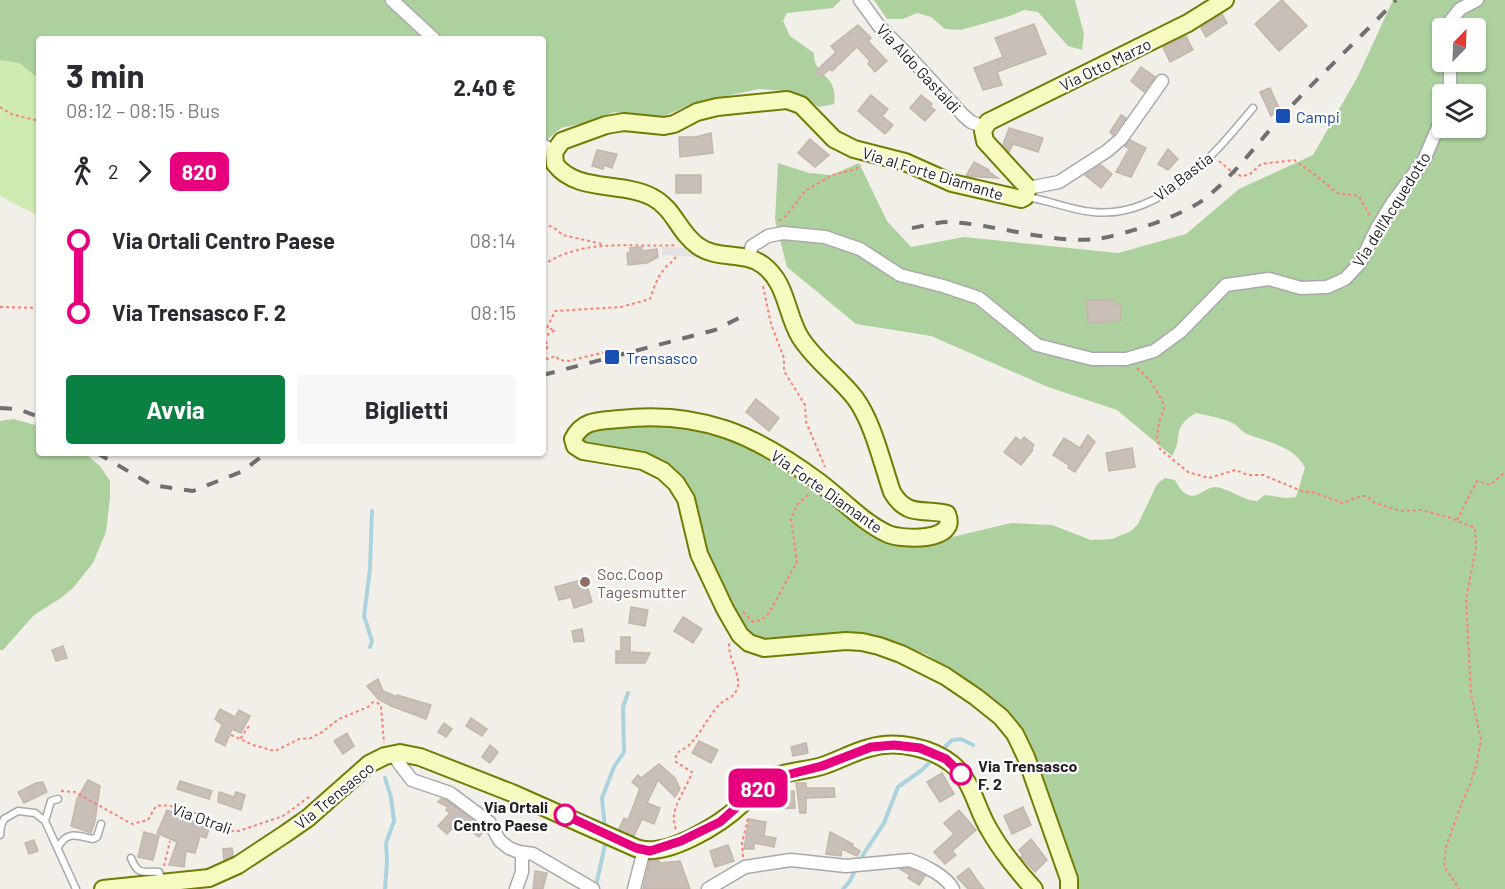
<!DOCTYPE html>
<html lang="it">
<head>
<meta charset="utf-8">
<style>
	body { margin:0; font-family:Barlow,sans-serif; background:#f7f7f7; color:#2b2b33; height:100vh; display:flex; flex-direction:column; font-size:22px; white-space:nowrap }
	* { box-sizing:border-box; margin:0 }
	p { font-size:20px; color:#7c7c81 }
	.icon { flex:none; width:33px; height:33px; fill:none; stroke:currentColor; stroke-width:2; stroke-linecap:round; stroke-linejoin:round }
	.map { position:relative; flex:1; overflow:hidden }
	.sheet { position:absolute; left:36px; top:36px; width:510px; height:420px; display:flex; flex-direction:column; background:#fff; border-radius:6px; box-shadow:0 2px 4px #0004 }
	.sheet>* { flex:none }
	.badge { padding:0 12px; border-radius:9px; font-size:21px; line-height:39px }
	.needle { width:39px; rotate:23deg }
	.tools { position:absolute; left:1432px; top:18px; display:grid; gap:12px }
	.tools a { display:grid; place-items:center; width:54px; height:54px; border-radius:6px; background:#fff; box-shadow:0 2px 4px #0004; font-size:30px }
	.map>.badge { position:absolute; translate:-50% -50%; box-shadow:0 0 0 3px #fff }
	.legs { display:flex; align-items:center; gap:9px; height:66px; padding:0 30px; font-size:20px }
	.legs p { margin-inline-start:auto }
	.summary { display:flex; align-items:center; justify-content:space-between; height:102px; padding:0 30px }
	h1 { font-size:33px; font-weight:700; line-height:45px }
	.cta { display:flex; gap:12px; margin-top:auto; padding:12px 30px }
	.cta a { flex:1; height:69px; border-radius:6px; background:#0b8043; color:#fff; font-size:24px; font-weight:700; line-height:69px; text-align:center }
	.cta a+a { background:#f7f7f7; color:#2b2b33 }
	ul { padding:0 30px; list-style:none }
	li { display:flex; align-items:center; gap:21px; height:72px; font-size:22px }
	li i { display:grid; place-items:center; width:9px; height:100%; margin:0 8px; background:currentColor }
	li i::after { content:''; width:15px; height:15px; margin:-8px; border:4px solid; border-radius:50%; background:#fff }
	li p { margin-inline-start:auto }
	li:first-child i { background:linear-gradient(#0000 50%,currentColor 0) }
	li:last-child i { background:linear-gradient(currentColor 50%,#0000 0) }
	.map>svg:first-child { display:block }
	.grass { fill:#cdebb0 }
	.forest { fill:#add19e; fill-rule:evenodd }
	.parking { fill:#e2e2e2 }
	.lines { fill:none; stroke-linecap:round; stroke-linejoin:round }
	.stream { stroke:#aad3df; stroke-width:4 }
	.building { fill:#c7bfb8; stroke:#c4b6ab; stroke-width:1.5 }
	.lane-casing { stroke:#a9a9a9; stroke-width:9 }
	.street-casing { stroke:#a9a9a9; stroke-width:15 }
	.secondary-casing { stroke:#707d05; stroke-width:20 }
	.path { stroke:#fa8072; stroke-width:2; stroke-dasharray:3 3; stroke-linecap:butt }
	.lane { stroke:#fff; stroke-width:6 }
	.street { stroke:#fff; stroke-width:12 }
	.secondary { stroke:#f7fabf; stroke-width:16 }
	.rail { stroke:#707070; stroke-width:4; stroke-dasharray:12 12; stroke-linecap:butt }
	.line-1-casing { stroke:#fff; stroke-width:14 }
	.line-1 { stroke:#e6007e; stroke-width:9 }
	.transit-dot { fill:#1a4fb4; stroke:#fff; stroke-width:2 }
	.education-dot { fill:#8d6e63; stroke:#fff; stroke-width:2 }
	.stop-1-dot { fill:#fff; stroke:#e6007e; stroke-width:3 }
	.labels { text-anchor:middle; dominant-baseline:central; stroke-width:4.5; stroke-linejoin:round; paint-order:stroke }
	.street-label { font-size:16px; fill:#222; stroke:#fff }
	.transit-label { font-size:16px; fill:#164399; stroke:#fff; text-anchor:start }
	.education-label { font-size:16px; fill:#785e54; stroke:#fff; text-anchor:start }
	.stop-label { font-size:16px; font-weight:bold; fill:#222; stroke:#fff; text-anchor:start }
</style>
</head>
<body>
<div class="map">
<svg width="1505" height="889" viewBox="0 0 1505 889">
	<rect width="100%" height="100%" fill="#f2efe9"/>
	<polygon class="grass" points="0,60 19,63 39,79 39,216 0,196"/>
	<g class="forest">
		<path d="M0 0H841L833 8 787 13 783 21 790 36 814 53C813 77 839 74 834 104L820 107 788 91 759 89 694 103 657 119 614 112 592 121 561 128 549 138 543 146V39H39V79L19 63 0 60Z"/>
		<polygon points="874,0 1075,0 1084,34 1082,50 1068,46 1038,12 1024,10 1010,16 961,30 945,29 931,17 917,13 903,19 887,19"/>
		<path d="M1393 0H1505V889H1079V882L1024 735 987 694 926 654 861 635 763 640 749 635 697 534 687 487 586 445 579 438 586 432 607 428 670 423 731 437 807 480 900 542 952 537 1011 523 1052 525 1091 540 1112 539 1131 531 1138 524 1157 484 1165 478 1175 480C1178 486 1182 492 1188 495 1198 499 1205 487 1215 487 1229 488 1241 500 1257 501L1265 495 1286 498 1296 497 1305 468C1296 447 1268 442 1247 434 1242 432 1240 428 1236 425 1225 418 1208 416 1196 413 1170 428 1184 437 1172 456L1117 410 1048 387 931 336 856 324 787 267 775 220 778 163 809 173 832 175 859 163 887 221 911 247 964 237 1118 253 1186 234 1239 189 1313 155 1358 76ZM1443 28H1476V62H1443ZM1443 94H1476V128H1443Z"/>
		<polygon points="13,419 39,426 39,453 87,455 100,466 110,481 110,498 106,532 93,563 73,588 61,598 34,615 3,650 0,650 0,421"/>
	</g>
	<polygon class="parking" points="662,247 693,248 700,257 662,255"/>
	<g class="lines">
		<g class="stream">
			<polyline points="370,647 372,641 364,616 370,569 372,511"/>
			<polyline points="941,751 952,740 961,739 973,745"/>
			<polyline points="605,829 602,798 614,767 624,752 623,707 628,693"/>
			<polyline points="859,861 884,823 898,787 922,770 933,759"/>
			<polyline points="594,887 596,886 606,840"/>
			<polyline points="385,889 387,861 386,843 394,821 391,797 385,778"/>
			<polyline points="843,889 850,881 856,868"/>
		</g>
	</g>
	<g class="building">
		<polygon points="1282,0 1307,26 1279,51 1255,24"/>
		<polygon points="1222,14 1227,23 1206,37 1201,28"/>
		<polygon points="1034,24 1046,54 997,72 1002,85 983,90 974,68 1003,57 995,38"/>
		<polygon points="858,25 871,38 868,41 887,61 875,72 868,64 870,61 857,47 832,71 830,69 820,77 816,71 836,52 831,46"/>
		<polygon points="1186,36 1193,50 1170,62 1163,47"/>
		<polygon points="1141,67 1155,77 1144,92 1131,81"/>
		<polygon points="1270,88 1279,108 1271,116 1260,92"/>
		<polygon points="871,95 888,109 882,116 893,125 885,134 858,111"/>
		<polygon points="921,95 932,104 930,107 935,110 925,121 910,108"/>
		<polygon points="1121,115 1126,118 1113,135 1110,132"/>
		<polygon points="1009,128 1043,138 1038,152 1013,144 1009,152 1003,145"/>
		<polygon points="711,133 713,153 680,157 679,137 696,137"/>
		<polygon points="810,139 829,155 815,167 798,153"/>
		<polygon points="1130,140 1146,148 1131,177 1116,172 1129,149 1125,146"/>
		<polygon points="1168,149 1178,159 1168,170 1158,164"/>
		<polygon points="597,150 617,154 612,168 604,165 603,169 592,166"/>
		<polygon points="974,162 989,170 988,171 998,178 966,176"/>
		<polygon points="1101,165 1112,174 1101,188 1085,175"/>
		<rect x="676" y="175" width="25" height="18"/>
		<polygon points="642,247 642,251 657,249 658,257 647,263 628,265 627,253 630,252 630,248"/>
		<polygon points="1114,299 1114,304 1120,304 1121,321 1088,323 1086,301"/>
		<polygon points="756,399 779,418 769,431 746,412"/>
		<polygon points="1088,435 1095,442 1075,472 1068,468 1069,465 1053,455 1064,438 1080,448"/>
		<polygon points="1016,437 1021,441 1024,437 1034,445 1032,448 1033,450 1021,465 1004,452"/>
		<polygon points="1132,448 1135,467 1109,471 1106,453"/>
		<polygon points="585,579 592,602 574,608 571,597 559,600 555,587"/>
		<polygon points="631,607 648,610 645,626 629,623"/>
		<polygon points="683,617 702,629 693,643 674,631"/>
		<polygon points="582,629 584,641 574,642 572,631"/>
		<polygon points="621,637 630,637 630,652 650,653 645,663 616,663 616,651 621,651"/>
		<polygon points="63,646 67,658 56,661 52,650"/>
		<polygon points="378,679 383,691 397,697 397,695 431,705 426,719 391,706 378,699 367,686"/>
		<polygon points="220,709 235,717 239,710 250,716 241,733 232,729 225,746 215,741 222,725 215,719"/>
		<polygon points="471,718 487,729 482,736 466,726"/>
		<polygon points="444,723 452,729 446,737 438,732"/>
		<polygon points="347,733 354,746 343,754 334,741"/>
		<polygon points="699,741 718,750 711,763 692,753"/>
		<polygon points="806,743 808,753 793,756 791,747"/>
		<polygon points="490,745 498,752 490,763 482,757"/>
		<polygon points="659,764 675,778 680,789 675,797 658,780 647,803 660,808 654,824 642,819 634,836 619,829 624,818 628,820 639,791 639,788 632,782 638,775 641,778"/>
		<polygon points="942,773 954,794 940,802 927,782"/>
		<polygon points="88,780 100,786 95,821 91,833 71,826 77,799"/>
		<polygon points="180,781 212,791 209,799 177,789"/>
		<polygon points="43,782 47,792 24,803 18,792 36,783"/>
		<polygon points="796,783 806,783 806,788 834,788 835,797 806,798 806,813 800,813"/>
		<polygon points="794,791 795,808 779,809 778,795 783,795 783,792"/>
		<polygon points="219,792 234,797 236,792 245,795 241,810 218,802"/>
		<polygon points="441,799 446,800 483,828 484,830 479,837 458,822 447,834 438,826 450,813 446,810 448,807 438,802"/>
		<polygon points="1023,807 1031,825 1012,834 1004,816"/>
		<polygon points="167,810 199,824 200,822 210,826 206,838 200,836 195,853 186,851 184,867 169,865 177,842 157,833"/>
		<polygon points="959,810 976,830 952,851 956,855 945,864 934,852 954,834 944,823"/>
		<polygon points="749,819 766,822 764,836 776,838 774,847 754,843 754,849 744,849"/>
		<polygon points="144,832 159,836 153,860 138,857"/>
		<polygon points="830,832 853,844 852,846 860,851 857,856 842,849 841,856 826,854"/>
		<polygon points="1031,839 1047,860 1035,872 1021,857 1023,855 1019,850"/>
		<polygon points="34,840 38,851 29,854 25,843"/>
		<polygon points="728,845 734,861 715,867 710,851"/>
		<polygon points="232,848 233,856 224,860 223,849"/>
		<polygon points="650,860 658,860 660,863 680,861 690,889 643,889"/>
		<polygon points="909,868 925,876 919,885 908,878 910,875 900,869"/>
		<polygon points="969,868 977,880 984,889 968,889 957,877"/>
		<polygon points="535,871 547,873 543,889 533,889"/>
	</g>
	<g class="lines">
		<g class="lane-casing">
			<g id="lane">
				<path d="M1026 197C1049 200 1070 210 1093 212 1161 219 1214 155 1253 108"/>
				<polyline points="45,821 51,801 58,799"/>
				<polyline points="0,835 1,826 4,819 18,811 35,813 45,821 76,889"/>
				<path d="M58 847C68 830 77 836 93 839L97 837 101 824"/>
				<path d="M131 858C138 876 143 871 159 872L162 882"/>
			</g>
		</g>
		<g class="street-casing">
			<g id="street">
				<polyline points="392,0 434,39"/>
				<polyline points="860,0 879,26 906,53 963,115 971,122 985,127"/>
				<polyline points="1445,28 1460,9 1477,0"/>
				<polyline points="1450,94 1450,62"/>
				<polyline points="543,145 554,152"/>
				<polyline points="1028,188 1059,182 1107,151 1121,139 1162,81"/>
				<polyline points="748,259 752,246 768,236 783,233 825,237 860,249 900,275 943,286 979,298 1037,345 1092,359 1126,359 1154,351 1180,332 1226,285 1269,279 1301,288 1327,287 1345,279 1360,263 1377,228 1393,202 1424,160 1443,115"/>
				<polyline points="398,762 412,780 450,793 489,822 500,841 509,848 519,852 533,854 593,889"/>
				<polyline points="516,889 522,872 522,856 519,852"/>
				<polyline points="634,889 644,850"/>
				<path d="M708 889 745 867 791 860 846 866 910 860C924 865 946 876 953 889"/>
			</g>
		</g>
		<g class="secondary-casing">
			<g id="secondary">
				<path d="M103 889 209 878 238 865 285 834 308 818 369 764 385 756 400 753 420 757 512 793 636 848C666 859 721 824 742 804 751 796 758 785 769 779 785 771 805 771 822 766 838 761 853 752 869 748 895 740 931 747 952 764 973 781 976 809 990 831 1000 849 1020 874 1034 889"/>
				<path d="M1069 889V879L1026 757 1015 734 1001 717 976 697 945 676 901 654 879 646 862 642 846 641 764 648 749 643 740 635 725 609 699 554 686 499 676 483 663 471 643 461 583 451 575 446 573 439C583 419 600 421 620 419 701 410 756 435 819 482 842 499 862 522 888 534 903 540 959 542 947 514 924 508 907 518 892 492 882 463 873 422 855 398 838 376 815 361 800 337 786 314 787 283 763 265 744 251 717 260 698 246 678 232 675 209 652 197 621 181 577 193 555 164L554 152 562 141 606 125 624 122 664 126 674 124 697 112 717 107 787 100 801 105 834 139 854 149 905 162 952 183 1021 199 1025 197 1028 188 985 141 983 131 988 122 1188 23 1225 0"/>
			</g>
		</g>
		<g class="path">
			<polyline points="0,107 11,114 35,120 39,129"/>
			<polyline points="1219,161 1232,172 1241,176 1249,175 1261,164 1294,160 1318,177 1337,193 1359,196 1371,218"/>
			<polyline points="779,221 787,215 805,191 832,175 856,169 861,165"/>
			<polyline points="543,224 553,227 563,235 602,244"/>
			<path d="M543 265C586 237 630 248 677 245"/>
			<polyline points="763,286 771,324 784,358 784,371 805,405 806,422 825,467"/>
			<polyline points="0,307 39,308"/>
			<path d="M605 352 569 361 559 360 556 356 547 359 545 354 548 345 543 338 555 330 547 328 555 311 621 307 650 299C654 288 657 277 666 267 670 262 674 262 676 256"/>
			<polyline points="1137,368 1150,380 1162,400 1164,409 1159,422 1157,437 1160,449 1188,472 1209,478 1235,470 1248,475 1263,475 1302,491 1316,493 1342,503 1361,496 1367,496 1375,503 1401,511 1421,510 1451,518 1475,528 1476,547 1466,600 1471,694 1481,740 1477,762 1470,785 1462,802 1446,847 1444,866 1459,889"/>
			<polyline points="1457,520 1477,481 1490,485 1505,472"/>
			<polyline points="743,612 753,622 761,620 769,613 797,562 791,519 797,505 810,493"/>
			<polyline points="249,726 240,739 253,745 275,751 299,739 311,738 322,732 339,719 368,707 373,702 378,703 381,707 384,743"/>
			<polyline points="231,735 240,739"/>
			<path d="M61 791 75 792 132 824 148 820 156 806C181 802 210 821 233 831H239L283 816 310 796"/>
			<path d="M676 829C667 811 687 789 692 772L676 762C674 750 681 752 688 746 701 734 708 716 720 704 726 698 734 698 737 689 742 676 728 659 729 643"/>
			<polyline points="743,857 742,843 748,818"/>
			<polyline points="164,866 170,841"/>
		</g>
		<use href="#lane" class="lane"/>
		<use href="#street" class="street"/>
		<use href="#secondary" class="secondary"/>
		<g class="rail">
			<path d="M912 228C924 226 937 222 948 222 996 224 1051 244 1097 239 1124 235 1186 215 1207 197 1235 174 1257 144 1281 117 1318 77 1358 40 1396 0"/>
			<polyline points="543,375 715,330 747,314"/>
			<polyline points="0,408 18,409 39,417"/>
			<polyline points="97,453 152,485 193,491 243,471 266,453"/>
		</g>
	</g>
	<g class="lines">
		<g class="line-1-casing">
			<polyline id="line-1" points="565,815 636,848 650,851 681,841 720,822 767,780 822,766 871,747 894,745 920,748 946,759 961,774"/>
		</g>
		<use href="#line-1" class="line-1"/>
	</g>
	<g class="transit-dot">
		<rect x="1275" y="108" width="16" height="16" rx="3"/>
		<rect x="604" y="349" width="16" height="16" rx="3"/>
	</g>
	<circle class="education-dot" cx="585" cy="582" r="6"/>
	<g class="stop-1-dot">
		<circle cx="961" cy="774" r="10"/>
		<circle cx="565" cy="815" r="10"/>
	</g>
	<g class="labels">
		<g class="street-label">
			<text transform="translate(1105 64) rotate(-26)">Via Otto Marzo</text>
			<text transform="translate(919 68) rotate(47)">Via Aldo Gastaldi</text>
			<text transform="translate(933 173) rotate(17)">Via al Forte Diamante</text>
			<text transform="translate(1183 176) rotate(-37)">Via Bastia</text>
			<text transform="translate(1391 209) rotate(-58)">Via dell'Acquedotto</text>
			<text transform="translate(827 491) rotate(35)">Via Forte Diamante</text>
			<text transform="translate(334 795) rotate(-39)">Via Trensasco</text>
			<text transform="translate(202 818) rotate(20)">Via Otrali</text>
		</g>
		<g class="transit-label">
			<text x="1296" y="116">Campi</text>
			<text x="626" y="357">Trensasco</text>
		</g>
		<g class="education-label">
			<text x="597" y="573">Soc.Coop<tspan x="597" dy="18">Tagesmutter</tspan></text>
		</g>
		<g class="stop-label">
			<text x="978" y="765">Via Trensasco<tspan x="978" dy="18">F. 2</tspan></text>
			<text x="548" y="806" text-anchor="end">Via Ortali<tspan x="548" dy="18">Centro Paese</tspan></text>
		</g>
	</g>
</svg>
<div class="tools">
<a><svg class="needle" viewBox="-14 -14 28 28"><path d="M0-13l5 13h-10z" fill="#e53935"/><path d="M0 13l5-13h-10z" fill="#7c7c81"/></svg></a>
<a><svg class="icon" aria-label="layers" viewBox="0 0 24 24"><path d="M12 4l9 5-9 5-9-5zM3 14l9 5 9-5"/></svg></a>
</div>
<b class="badge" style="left:758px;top:788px;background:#e6007e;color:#fff">820</b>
<section class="sheet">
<div class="summary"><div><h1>3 min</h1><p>08:12 – 08:15 · Bus</p></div><b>2.40 €</b></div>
<div class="legs"><svg class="icon" aria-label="walk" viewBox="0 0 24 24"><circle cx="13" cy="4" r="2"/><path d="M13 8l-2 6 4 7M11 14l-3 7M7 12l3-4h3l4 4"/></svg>2<svg class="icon" aria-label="forward" viewBox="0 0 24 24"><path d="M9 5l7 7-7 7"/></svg><b class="badge" style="background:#e6007e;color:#fff">820</b></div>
<ul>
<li><i style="color:#e6007e"></i><b>Via Ortali Centro Paese</b><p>08:14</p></li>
<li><i style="color:#e6007e"></i><b>Via Trensasco F. 2</b><p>08:15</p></li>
</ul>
<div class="cta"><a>Avvia</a><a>Biglietti</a></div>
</section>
</div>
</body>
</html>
